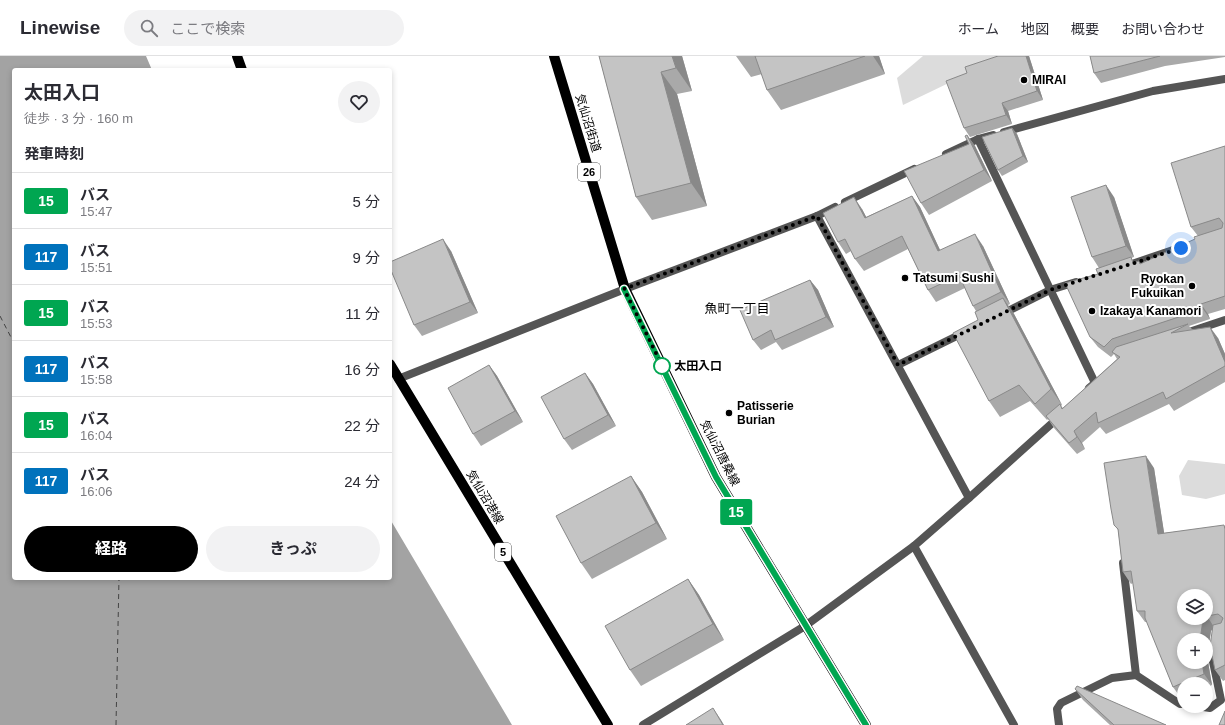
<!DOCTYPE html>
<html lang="ja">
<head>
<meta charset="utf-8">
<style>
	body { margin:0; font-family:Helvetica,"Noto Sans JP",sans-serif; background:#f2f2f3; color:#2b2b33; height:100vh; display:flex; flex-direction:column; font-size:15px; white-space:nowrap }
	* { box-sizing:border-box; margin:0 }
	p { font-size:13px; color:#7c7c81 }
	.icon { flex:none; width:22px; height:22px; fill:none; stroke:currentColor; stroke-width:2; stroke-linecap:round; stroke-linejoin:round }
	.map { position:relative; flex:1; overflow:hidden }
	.drawer { position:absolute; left:12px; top:12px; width:380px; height:512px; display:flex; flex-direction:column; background:#fff; border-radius:4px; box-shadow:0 2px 6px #0003 }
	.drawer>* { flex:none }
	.badge { padding:0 8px; border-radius:3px; font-size:14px; line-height:26px }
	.controls { position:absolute; left:1177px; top:533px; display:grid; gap:8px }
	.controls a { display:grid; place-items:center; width:36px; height:36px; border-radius:50%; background:#fff; box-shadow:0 2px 6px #0003; font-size:20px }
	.you { position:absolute; width:20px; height:20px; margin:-10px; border:3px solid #fff; border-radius:50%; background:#1a73e8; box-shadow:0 0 0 6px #1a73e833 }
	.map>.badge { position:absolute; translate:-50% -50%; box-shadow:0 0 0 2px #fff }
	h2 { padding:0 12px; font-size:15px; line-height:36px }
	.round { display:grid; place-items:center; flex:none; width:42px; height:42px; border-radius:21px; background:#f2f2f3 }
	.overview { display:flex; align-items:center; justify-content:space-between; height:68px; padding:0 12px }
	h1 { font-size:19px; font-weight:700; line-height:30px }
	.primary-button { display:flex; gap:8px; margin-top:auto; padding:8px 12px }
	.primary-button a { flex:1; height:46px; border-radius:24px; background:#000; color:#fff; font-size:16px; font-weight:700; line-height:46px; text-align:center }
	.primary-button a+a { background:#f2f2f3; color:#2b2b33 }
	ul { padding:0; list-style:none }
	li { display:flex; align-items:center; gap:12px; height:56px; padding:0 12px; border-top:1px solid #e1e1e2 }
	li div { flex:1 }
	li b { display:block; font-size:15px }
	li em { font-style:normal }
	li .badge { min-width:44px; font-weight:700; text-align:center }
	header { display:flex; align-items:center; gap:24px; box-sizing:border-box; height:56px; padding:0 20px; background:#fff; border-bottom:1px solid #e1e1e2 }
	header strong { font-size:19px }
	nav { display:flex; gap:22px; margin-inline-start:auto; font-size:14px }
	.search { width:280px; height:36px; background:#f2f2f3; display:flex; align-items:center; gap:10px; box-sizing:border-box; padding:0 14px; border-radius:22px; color:#7c7c81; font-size:15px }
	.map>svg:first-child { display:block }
	.green { fill:#dcdcdc }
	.water { fill:#a3a3a3 }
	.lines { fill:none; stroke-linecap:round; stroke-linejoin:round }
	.ferry { stroke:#444; stroke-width:1; stroke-dasharray:5 4; stroke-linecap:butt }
	.lane { stroke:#555; stroke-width:8 }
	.street { stroke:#555; stroke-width:8 }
	.primary { stroke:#000; stroke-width:10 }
	.wall { fill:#a9a9a9 }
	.shaded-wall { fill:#898989 }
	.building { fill:#c4c4c4; stroke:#898989 }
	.line-casing { stroke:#fff; stroke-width:9 }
	.line { stroke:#00a651; stroke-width:6 }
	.walk { stroke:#000; stroke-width:4; stroke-dasharray:0 7.2 }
	.poi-dot { fill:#000; stroke:#fff; stroke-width:1.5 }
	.stop-dot { fill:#fff; stroke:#00a651; stroke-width:2 }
	.labels { text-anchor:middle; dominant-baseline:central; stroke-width:4; stroke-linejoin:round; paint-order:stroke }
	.shield { fill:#fff; stroke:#4c4c4c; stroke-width:1 }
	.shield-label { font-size:11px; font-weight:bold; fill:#000 }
	.poi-label { font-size:12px; font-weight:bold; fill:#000; stroke:#fff; text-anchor:start }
	.street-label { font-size:12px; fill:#000; stroke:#fff }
	.stop-label { font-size:12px; font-weight:bold; fill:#000; stroke:#fff; text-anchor:start }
	.neighbourhood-label { font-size:13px; fill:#000; stroke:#fff }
</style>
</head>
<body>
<header>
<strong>Linewise</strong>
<div class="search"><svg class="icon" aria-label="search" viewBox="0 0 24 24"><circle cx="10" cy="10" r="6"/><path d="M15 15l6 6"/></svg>ここで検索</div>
<nav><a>ホーム</a><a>地図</a><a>概要</a><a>お問い合わせ</a></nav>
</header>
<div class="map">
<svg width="1225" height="669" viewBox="0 0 1225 669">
	<rect width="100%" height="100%" fill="#fff"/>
	<g class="green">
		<polygon points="923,0 1005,0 903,49 897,22"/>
		<polygon points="1188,404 1225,408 1225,438 1206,443 1182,439 1179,420"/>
	</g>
	<polygon class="water" points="0,0 146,0 152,14 14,14 14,522 390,522 390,463 512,669 0,669"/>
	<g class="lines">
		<g class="ferry">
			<polyline points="0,260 14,287"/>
			<polyline points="116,669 119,522"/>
		</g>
		<g class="lane">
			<polyline points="1189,276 1225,264"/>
			<polyline points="914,490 1014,669"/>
			<polyline points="1123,507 1136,619 1180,648 1184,648"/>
			<polyline points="1197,650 1210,652 1221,644 1212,601 1214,589"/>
			<polyline points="1059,669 1057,653 1061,647 1112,622 1136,619"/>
		</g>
		<g class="street">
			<polyline points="1004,76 1153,35 1225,23"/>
			<polyline points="978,83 1095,327 1089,332"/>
			<polyline points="946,98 978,83 993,79"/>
			<polyline points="845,146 914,113"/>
			<polyline points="817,160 969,442"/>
			<polyline points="1129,209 1173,194"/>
			<polyline points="1002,258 1050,234 1076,226"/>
			<polyline points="898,309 965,276"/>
			<polyline points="398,323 625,233 817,160 835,151"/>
			<polyline points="643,669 805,570 914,490 969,442 1059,361"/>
		</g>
		<g class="primary">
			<polyline points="237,0 242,14"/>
			<polyline points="554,0 625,233 716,421 866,669"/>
			<polyline points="390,308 608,669"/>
		</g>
	</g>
	<g class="wall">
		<polygon points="599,0 682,0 692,35 677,38 707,150 652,164 636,141"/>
		<polygon points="736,0 879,0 885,18 781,54 767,34 762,18 751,21"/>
		<polygon points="998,0 1029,0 1043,44 1008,55 1012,68 970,81 964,72 967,17"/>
		<polygon points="1090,0 1225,0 1225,1 1165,10 1101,27 1094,17"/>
		<polygon points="1012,72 1017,78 1028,106 1002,120 998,114"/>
		<polygon points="967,79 975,90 992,125 929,159 921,147 969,88"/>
		<polygon points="1225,90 1225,253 1208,258 1210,263 1189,270 1192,273 1218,282 1225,298 1225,326 1174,355 1169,348 1106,378 1100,371 1082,387 1085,393 1077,398 1054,372 1048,363 1047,364 1030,345 1000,361 989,345 978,264 976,255 973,250 965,232 936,246 928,234 908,193 864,215 855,203 851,195 846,198 838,186 862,153 866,161 912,140 920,151 940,194 983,190 1010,248 1008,249 1014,258 1062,349 1061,350 1063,352 1117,303 1114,298 1111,301 1098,291 1090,281 1099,212 1092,201 1114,141 1134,201 1131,202 1134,206 1141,207 1195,183 1198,180 1191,171"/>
		<polygon points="451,195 478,257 422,280 414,269"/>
		<polygon points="810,224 818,234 834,271 782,294 776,286 761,294 753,284"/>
		<polygon points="489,309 497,320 523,366 481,390 473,378"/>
		<polygon points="585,317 593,328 616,370 572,394 564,383"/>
		<polygon points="1154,412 1164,477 1225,470 1225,624 1223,625 1215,614 1212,573 1211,575 1207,600 1212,629 1206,632 1206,628 1184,628 1184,641 1181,642 1173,631 1147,566 1145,566 1137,555 1133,527 1131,528 1123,516 1118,474 1114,469"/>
		<polygon points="631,420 642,436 667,483 592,523 581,507"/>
		<polygon points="688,523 699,539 724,584 641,630 630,614"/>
		<polygon points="1075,633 1166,669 1110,669 1083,644"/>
	</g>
	<g class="shaded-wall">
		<polygon points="672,0 682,0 692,35 676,12"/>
		<polygon points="873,0 879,0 885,18"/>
		<polygon points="1026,0 1029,0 1043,44 1037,35"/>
		<polygon points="661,16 677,38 707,150 691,127"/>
		<polygon points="1002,47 1008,55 1012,68 1006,59"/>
		<polygon points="1012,72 1017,78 1028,106 1023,100"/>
		<polygon points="967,79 975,90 992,125 984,114"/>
		<polygon points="1106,129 1114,141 1134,201 1126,190"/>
		<polygon points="912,140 920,151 946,207 938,195"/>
		<polygon points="854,141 862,153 873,174 865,162"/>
		<polygon points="975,178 983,190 1010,248 1001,236"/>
		<polygon points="443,183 451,195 478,257 470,246"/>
		<polygon points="810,224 818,234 834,271 826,261"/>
		<polygon points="1003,242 1014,258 1062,349 1051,333"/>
		<polygon points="1201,248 1208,258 1210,263 1203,253"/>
		<polygon points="1210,271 1218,282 1225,298 1225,306"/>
		<polygon points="489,309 497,320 523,366 515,355"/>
		<polygon points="585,317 593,328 616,370 608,359"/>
		<polygon points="1074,375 1082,387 1085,393 1077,381"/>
		<polygon points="1146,400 1154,412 1166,489 1158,478"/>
		<polygon points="631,420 642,436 667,483 656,467"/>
		<polygon points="688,523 699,539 724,584 713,568"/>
		<polygon points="1206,560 1207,560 1214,571 1211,575 1207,600 1212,629 1204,618 1202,606 1206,606 1206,584 1200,584 1203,564 1205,562 1206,562"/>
		<polygon points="713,652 721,664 724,669 723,669"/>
	</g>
	<g class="building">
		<polygon points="599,0 672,0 676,12 661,16 691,127 636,141"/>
		<polygon points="755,0 865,0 767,34"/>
		<polygon points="998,0 1026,0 1037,35 1002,47 1006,59 964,72 946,25 967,17 965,11"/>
		<polygon points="1090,0 1160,0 1094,17"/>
		<polygon points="1012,72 1023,100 998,114 982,81"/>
		<polygon points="967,79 984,114 921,147 904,115 969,88 965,80"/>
		<polygon points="1225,90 1225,240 1201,248 1203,253 1112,283 1104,291 1090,281 1065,227 1098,218 1096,213 1131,201 1133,207 1139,205 1140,208 1195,183 1194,181 1222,172 1223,167 1219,162 1191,171 1171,107"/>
		<polygon points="1106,129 1126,190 1092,201 1071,141"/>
		<polygon points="912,140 938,195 975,178 1001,236 973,250 959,219 928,234 902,180 855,203 845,183 838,186 823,157 854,141 865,162"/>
		<polygon points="443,183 470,246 414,269 390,212 390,206"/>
		<polygon points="810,224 826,261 775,284 771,274 753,284 740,254"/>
		<polygon points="1003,242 1051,333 1035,348 1019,329 989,345 953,277 978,264 975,256"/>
		<polygon points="1188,268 1171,277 1210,271 1225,306 1225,310 1166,343 1163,336 1098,367 1096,356 1074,375 1077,381 1069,387 1046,360 1060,348 1062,353 1120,301 1112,296 1116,291"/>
		<polygon points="489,309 515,355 473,378 448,332"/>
		<polygon points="585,317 608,359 564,383 541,341"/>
		<polygon points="1146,400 1158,478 1224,469 1225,473 1225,609 1215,614 1210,590 1213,569 1221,567 1223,562 1218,558 1207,560 1206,560 1206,540 1184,540 1184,562 1205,562 1203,564 1200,584 1184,584 1184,606 1202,606 1204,618 1173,631 1145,562 1145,555 1137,555 1131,515 1123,516 1118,473 1114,469 1111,453 1104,407"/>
		<polygon points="631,420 656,467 581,507 556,460"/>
		<polygon points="688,523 713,568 630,614 605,570"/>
		<polygon points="1077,630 1166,669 1114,669 1075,633"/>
		<polygon points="713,652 723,669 686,669"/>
		<polygon points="1225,655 1225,669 1219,669"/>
	</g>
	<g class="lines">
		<g class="line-casing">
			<polyline id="line" points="624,233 716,421 866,669"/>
		</g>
		<use href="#line" class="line"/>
		<polyline class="walk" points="662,310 664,313 624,233 817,160 898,309 1050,234 1181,192"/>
	</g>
	<g class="poi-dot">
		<circle cx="1024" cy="24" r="4"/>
		<circle cx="905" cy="222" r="4"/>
		<circle cx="1192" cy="230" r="4"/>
		<circle cx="1092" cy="255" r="4"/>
		<circle cx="729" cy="357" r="4"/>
	</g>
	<circle class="stop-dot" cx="662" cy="310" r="8"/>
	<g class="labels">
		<g class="shield">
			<rect x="578" y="107" width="22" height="18" rx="3"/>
			<rect x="495" y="487" width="16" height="18" rx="3"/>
		</g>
		<g class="shield-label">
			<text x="589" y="116">26</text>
			<text x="503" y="496">5</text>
		</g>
		<g class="poi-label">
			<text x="1032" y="24">MIRAI</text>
			<text x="913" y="222">Tatsumi Sushi</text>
			<text x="1184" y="223" text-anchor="end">Ryokan<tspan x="1184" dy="14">Fukuikan</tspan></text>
			<text x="1100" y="255">Izakaya Kanamori</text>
			<text x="737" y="350">Patisserie<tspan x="737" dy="14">Burian</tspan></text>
		</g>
		<g class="street-label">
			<text transform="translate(588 67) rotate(73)">気仙沼街道</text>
			<text transform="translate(720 397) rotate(63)">気仙沼唐桑線</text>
			<text transform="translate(485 441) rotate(59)">気仙沼港線</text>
		</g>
		<g class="stop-label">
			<text x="674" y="310">太田入口</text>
		</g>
		<g class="neighbourhood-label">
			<text x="737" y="252">魚町一丁目</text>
		</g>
	</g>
</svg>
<div class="controls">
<a><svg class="icon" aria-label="layers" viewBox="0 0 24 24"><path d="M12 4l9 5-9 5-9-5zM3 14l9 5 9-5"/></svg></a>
<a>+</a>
<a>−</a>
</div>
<div class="you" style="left:1181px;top:192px"></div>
<b class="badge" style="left:736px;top:456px;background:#00a651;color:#fff">15</b>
<section class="drawer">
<div class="overview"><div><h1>太田入口</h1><p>徒歩 · 3 分 · 160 m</p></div><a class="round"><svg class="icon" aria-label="heart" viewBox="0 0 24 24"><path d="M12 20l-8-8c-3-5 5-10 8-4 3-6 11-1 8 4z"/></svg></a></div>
<h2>発車時刻</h2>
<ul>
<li><span class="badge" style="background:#00a651;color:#fff">15</span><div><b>バス</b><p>15:47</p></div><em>5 分</em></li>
<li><span class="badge" style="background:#0072bc;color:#fff">117</span><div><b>バス</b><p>15:51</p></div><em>9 分</em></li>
<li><span class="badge" style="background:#00a651;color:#fff">15</span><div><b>バス</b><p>15:53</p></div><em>11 分</em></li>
<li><span class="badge" style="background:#0072bc;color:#fff">117</span><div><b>バス</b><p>15:58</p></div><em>16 分</em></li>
<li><span class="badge" style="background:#00a651;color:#fff">15</span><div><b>バス</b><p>16:04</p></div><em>22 分</em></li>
<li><span class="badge" style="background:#0072bc;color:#fff">117</span><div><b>バス</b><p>16:06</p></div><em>24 分</em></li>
</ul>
<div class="primary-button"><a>経路</a><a>きっぷ</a></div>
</section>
</div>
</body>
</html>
